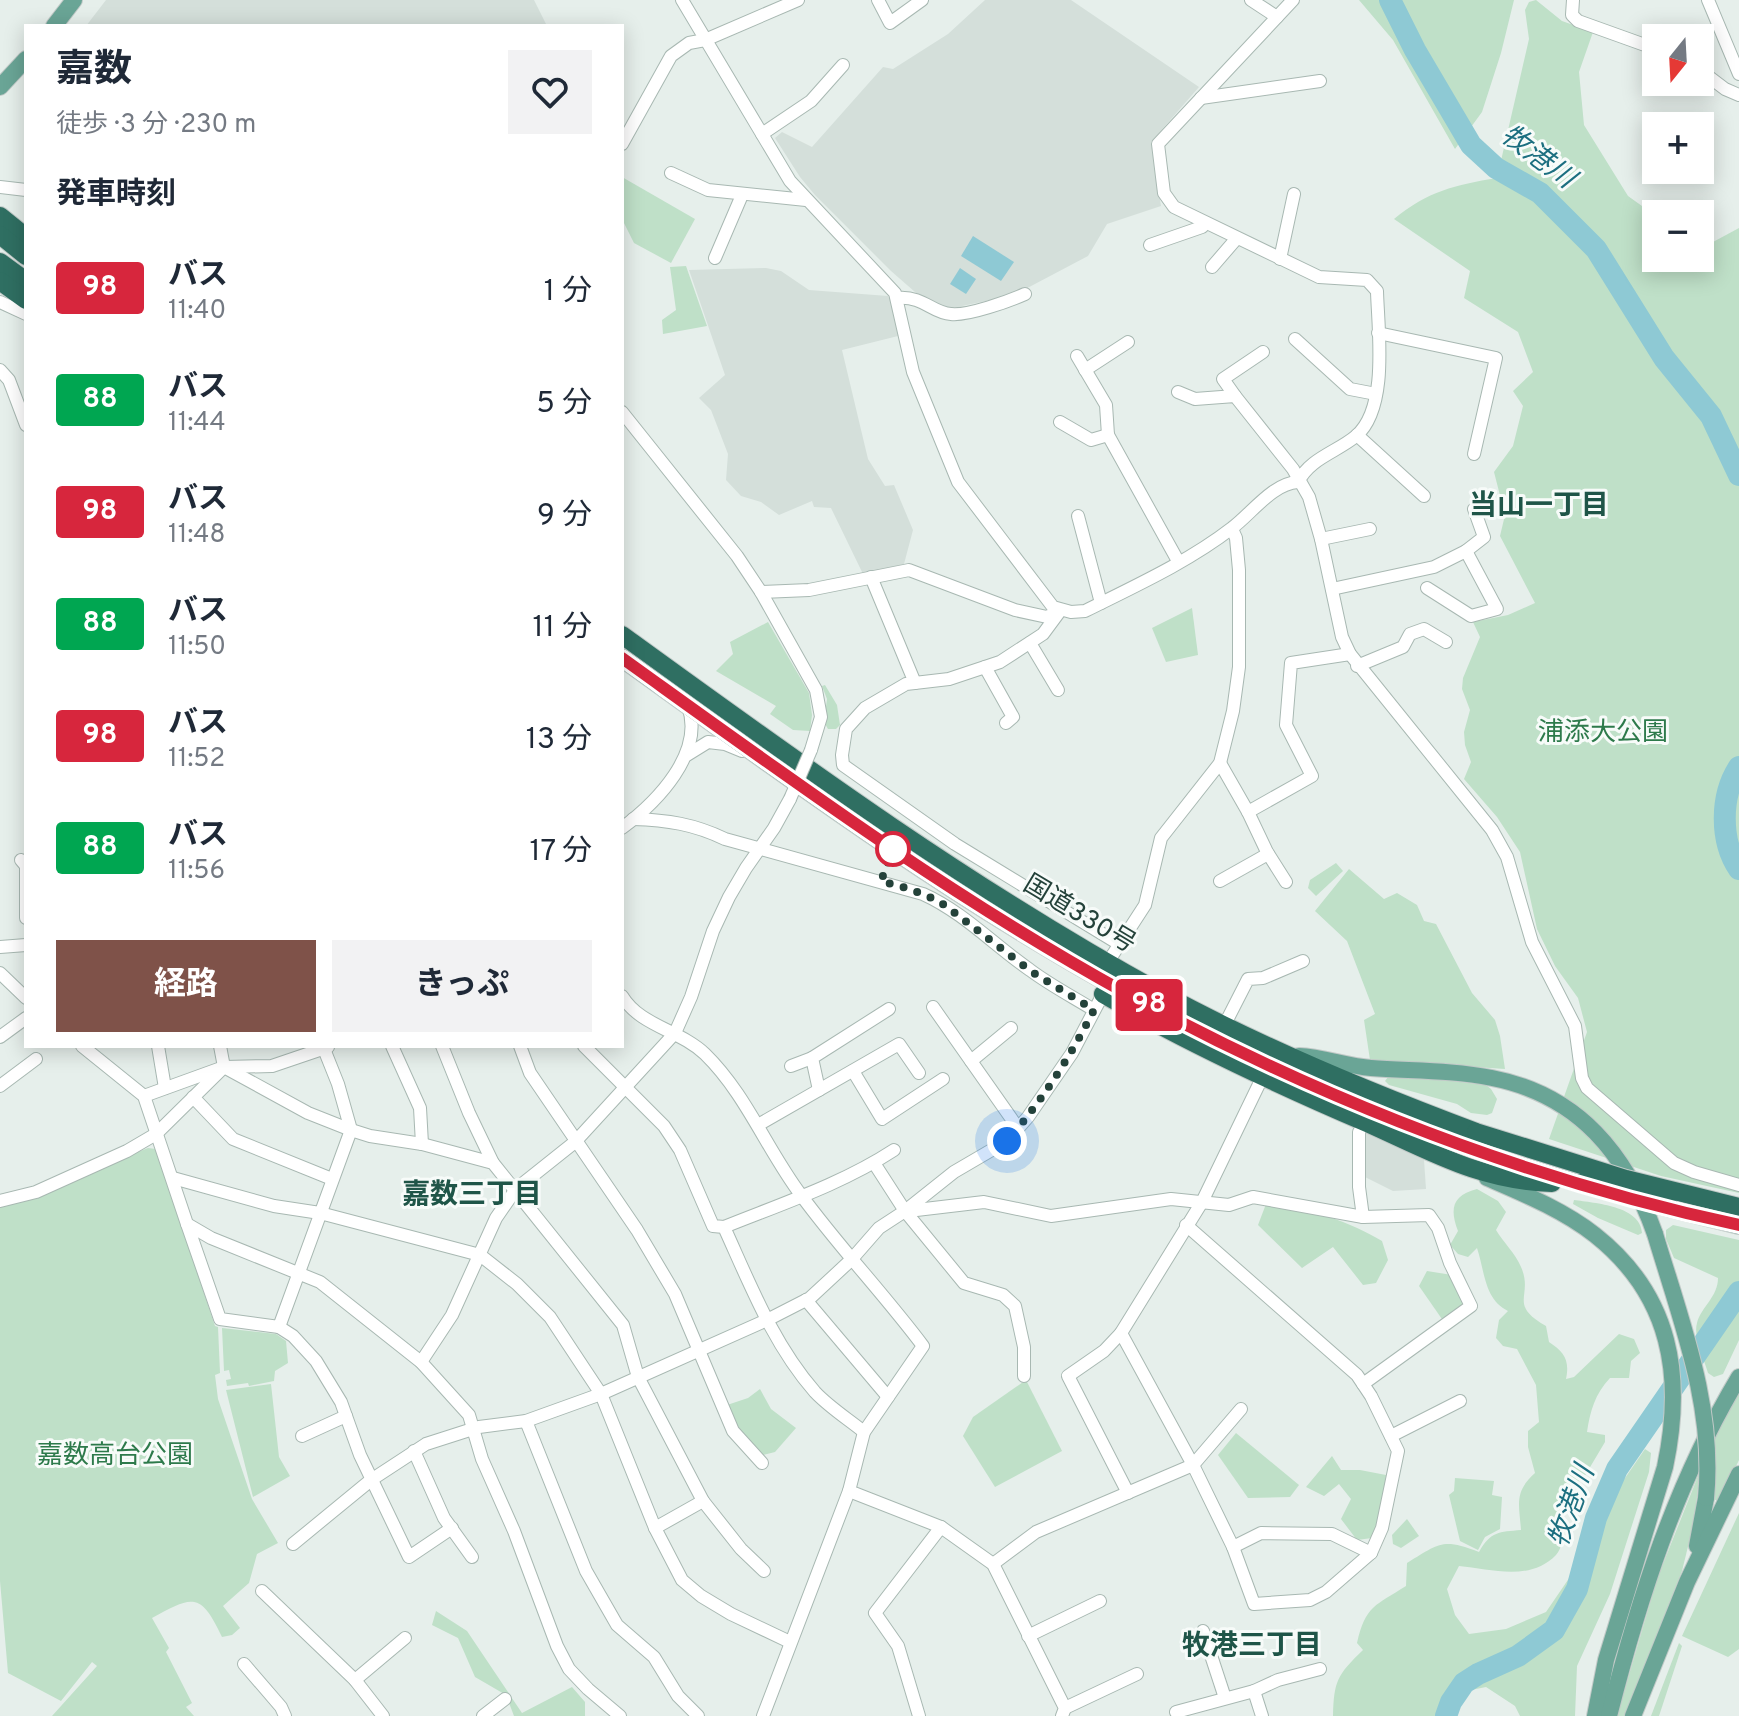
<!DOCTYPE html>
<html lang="ja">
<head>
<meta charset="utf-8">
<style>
	body { margin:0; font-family:Overpass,"Noto Sans JP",sans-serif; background:#f2f2f3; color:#1f2937; height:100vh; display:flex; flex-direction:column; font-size:30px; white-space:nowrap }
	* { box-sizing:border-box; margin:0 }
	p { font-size:26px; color:#747a83 }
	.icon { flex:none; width:44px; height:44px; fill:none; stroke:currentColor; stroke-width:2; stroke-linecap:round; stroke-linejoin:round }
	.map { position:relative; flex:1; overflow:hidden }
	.sheet { position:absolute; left:24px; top:24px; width:600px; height:1024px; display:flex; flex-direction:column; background:#fff; border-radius:0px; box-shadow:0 4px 20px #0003 }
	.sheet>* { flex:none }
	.badge { padding:0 16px; border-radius:6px; font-size:28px; line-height:52px }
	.needle { width:52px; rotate:198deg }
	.fabs { position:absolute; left:1642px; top:24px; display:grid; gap:16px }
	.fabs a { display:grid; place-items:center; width:72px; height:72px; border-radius:0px; background:#fff; box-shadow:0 4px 20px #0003; font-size:40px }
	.you { position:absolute; width:40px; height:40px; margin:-20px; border:6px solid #fff; border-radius:50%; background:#1a73e8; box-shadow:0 0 0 12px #1a73e833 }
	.map>.badge { position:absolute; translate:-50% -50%; box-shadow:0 0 0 4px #fff }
	h2 { padding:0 32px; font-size:30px; line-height:72px }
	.round { display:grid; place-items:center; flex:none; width:84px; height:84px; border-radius:0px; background:#f2f2f3 }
	.head { display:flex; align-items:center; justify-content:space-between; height:136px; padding:0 32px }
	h1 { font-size:38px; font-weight:700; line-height:60px }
	.cta { display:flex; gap:16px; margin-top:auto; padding:16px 32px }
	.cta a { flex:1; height:92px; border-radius:0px; background:#7f5249; color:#fff; font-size:32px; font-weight:700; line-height:92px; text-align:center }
	.cta a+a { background:#f2f2f3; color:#1f2937 }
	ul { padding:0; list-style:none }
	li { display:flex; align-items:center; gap:24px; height:112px; padding:0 32px }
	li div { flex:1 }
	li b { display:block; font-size:30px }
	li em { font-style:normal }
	li .badge { min-width:88px; font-weight:700; text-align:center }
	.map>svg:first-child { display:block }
	.built { fill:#d4dfda }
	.green { fill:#bfe0c8 }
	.water { fill:#8ec9d4 }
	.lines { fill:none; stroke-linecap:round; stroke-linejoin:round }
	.river { stroke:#8ec9d4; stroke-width:22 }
	.minor-casing { stroke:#a8b8b2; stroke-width:14 }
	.major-casing { stroke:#c2cac8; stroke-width:18 }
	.highway-casing { stroke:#c2cac8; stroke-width:20 }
	.minor { stroke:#fff; stroke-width:12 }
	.major { stroke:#6aa596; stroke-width:16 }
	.highway { stroke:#2f6f62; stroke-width:18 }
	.minor-bridge-casing { stroke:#a8b8b2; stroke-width:14; stroke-linecap:butt }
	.major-bridge-casing { stroke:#c2cac8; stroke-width:18; stroke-linecap:butt }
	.highway-bridge-casing { stroke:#c2cac8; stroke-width:20; stroke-linecap:butt }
	.minor-bridge { stroke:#fff; stroke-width:12 }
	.major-bridge { stroke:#6aa596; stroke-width:16 }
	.highway-bridge { stroke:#2f6f62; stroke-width:18 }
	.line-casing { stroke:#fff; stroke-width:18 }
	.line { stroke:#d7263d; stroke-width:12 }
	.walk { stroke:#24423a; stroke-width:8; stroke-dasharray:0 14.4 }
	.stop-dot { fill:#fff; stroke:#d7263d; stroke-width:4 }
	.labels { text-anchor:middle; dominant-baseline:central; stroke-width:6; stroke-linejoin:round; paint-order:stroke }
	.park-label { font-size:26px; fill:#2d7a4b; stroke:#f7fbf9 }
	.street-label { font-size:26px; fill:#24423a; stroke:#f7fbf9 }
	.water-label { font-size:28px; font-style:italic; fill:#1c6f80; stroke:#f7fbf9 }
	.neighbourhood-label { font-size:28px; font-weight:bold; fill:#1f5548; stroke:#f7fbf9 }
</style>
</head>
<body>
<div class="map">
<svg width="1739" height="1716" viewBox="0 0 1739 1716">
	<rect width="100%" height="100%" fill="#e6efeb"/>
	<g class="built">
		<polygon points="106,0 534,0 547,26 86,26"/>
		<polygon points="985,0 1071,0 1199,87 1151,142 1161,206 1107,224 1088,256 1014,295 948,309 923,299 891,271 815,195 800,177 775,138 782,132 812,147 883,67 893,69 948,34"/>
		<polygon points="766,268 781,271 809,290 888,296 894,308 898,336 842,350 868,459 885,486 894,485 913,530 904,564 863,574 831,508 814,507 812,501 779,515 761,502 741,496 726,480 728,454 711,410 699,398 725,375 689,270"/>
		<polygon points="1365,1133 1424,1160 1426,1189 1393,1191 1361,1175"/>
	</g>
	<g class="green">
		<polygon points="1359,0 1514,0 1501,53 1482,112 1455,149 1393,40"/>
		<path d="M1536 0 1562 21 1593 32 1579 72 1584 125 1628 196 1656 216V258H1700V249L1739 228V1193L1661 1176 1549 1139 1587 1032 1578 998 1555 966 1537 929 1520 852 1497 817 1464 779 1471 762 1465 745 1464 732 1470 710 1462 689 1463 678 1480 637 1473 622 1508 615 1535 603 1500 536 1505 515 1494 472 1513 446 1523 406 1513 391 1533 372 1518 332 1464 298 1470 271 1394 219C1428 191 1455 185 1497 178L1529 39 1525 10 1529 2Z"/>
		<polygon points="622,177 695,219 671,263 634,243 622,219"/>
		<polygon points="686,266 707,326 663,334 662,320 676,310 670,267"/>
		<polygon points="1192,608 1198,655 1166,662 1152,628"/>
		<polygon points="768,622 809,693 812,715 810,731 793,730 770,714 776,706 716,671 733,654 730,642"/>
		<polygon points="825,685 837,705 840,725 836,729 828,729 824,722 827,699 822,686"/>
		<polygon points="1336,863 1343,871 1316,896 1308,888 1310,880"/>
		<polygon points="1349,869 1384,899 1397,893 1417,905 1424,921 1436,924 1472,993 1495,1020 1500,1036 1505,1069 1370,1060 1364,1020 1375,1014 1347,941 1315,911"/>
		<polygon points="1411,1076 1486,1085 1491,1089 1497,1099 1492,1113 1487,1115 1471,1113 1457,1104 1389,1085 1385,1081 1388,1077"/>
		<path d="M148 1148 156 1149 215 1326 218 1327 220 1373 215 1375 218 1399 252 1499 278 1543 257 1554 249 1583 223 1606 240 1628 232 1635 222 1637C201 1592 193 1595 152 1618L169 1648 166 1652 192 1703 186 1707 194 1716H52L97 1666 92 1662 61 1701 8 1673 0 1581V1206Z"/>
		<path d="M1477 1189 1498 1201 1506 1212 1496 1230C1503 1242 1516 1254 1521 1267 1534 1296 1507 1304 1546 1326L1549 1342C1564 1352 1570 1360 1566 1379L1574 1377 1619 1334 1634 1339 1640 1353 1631 1361 1629 1378H1610C1595 1394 1590 1411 1587 1432L1605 1435V1442L1583 1479 1558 1495 1561 1512 1567 1526C1564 1534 1562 1549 1556 1555 1530 1582 1491 1569 1459 1566L1447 1589 1455 1615 1469 1634 1506 1629 1546 1612 1602 1530 1623 1481 1645 1449 1651 1453 1649 1472 1610 1594 1577 1666 1575 1716H1520L1515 1706 1486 1687 1471 1690 1441 1709V1716H1333C1334 1681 1337 1675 1363 1650L1357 1643C1365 1606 1376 1605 1406 1586L1407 1563C1440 1543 1442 1538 1479 1552 1491 1531 1499 1532 1521 1530 1519 1503 1514 1492 1535 1473L1528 1447V1431L1539 1422 1536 1385 1517 1349 1503 1346 1496 1338 1499 1320 1508 1311C1484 1299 1485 1272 1477 1248L1468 1257 1458 1254 1450 1245 1458 1231C1449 1208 1453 1195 1477 1189Z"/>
		<path d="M1574 1200C1595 1203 1641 1206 1642 1233L1638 1235 1598 1218 1573 1204Z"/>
		<path d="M1266 1204C1301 1204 1352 1223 1382 1241L1388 1260 1376 1283 1363 1285 1333 1247 1302 1268 1258 1225Z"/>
		<path d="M1673 1225 1739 1240V1340L1723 1374 1714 1377 1708 1373C1704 1359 1693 1337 1697 1323 1701 1307 1718 1297 1718 1278L1674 1258 1666 1239V1230Z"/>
		<polygon points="1427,1271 1452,1275 1467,1304 1444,1322 1419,1286"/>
		<polygon points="222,1328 276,1334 286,1341 288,1363 275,1371 274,1381 249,1386 248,1383 227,1386 226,1380 231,1379 229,1370 224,1371"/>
		<polygon points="1026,1380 1062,1451 995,1487 963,1436 973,1417"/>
		<polygon points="271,1384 279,1457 290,1476 253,1497 226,1390"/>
		<polygon points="760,1389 771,1409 796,1428 775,1452 763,1455 737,1430 727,1405 748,1398"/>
		<polygon points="1739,1393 1739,1460 1719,1501 1712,1499 1716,1466 1714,1436"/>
		<polygon points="1236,1433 1299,1485 1290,1497 1248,1498 1218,1455"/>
		<polygon points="1332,1456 1341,1470 1360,1470 1386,1475 1382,1505 1372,1538 1357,1540 1341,1519 1351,1499 1339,1484 1324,1496 1306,1487"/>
		<polygon points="1700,1471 1694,1522 1682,1571 1625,1716 1617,1716 1657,1579"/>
		<polygon points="1455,1478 1494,1481 1492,1495 1502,1497 1500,1529 1485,1537 1478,1550 1460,1541 1449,1495 1454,1491"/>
		<polygon points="1739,1513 1739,1649 1728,1657 1682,1636"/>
		<polygon points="1407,1519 1419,1536 1401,1548 1393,1544 1392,1535"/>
		<polygon points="436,1611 467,1631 522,1713 572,1687 585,1702 585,1716 514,1716 506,1695 475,1677 458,1638 432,1625"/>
		<polygon points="1679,1643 1682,1646 1659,1716 1651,1716"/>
	</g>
	<g class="water">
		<polygon points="973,236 1014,262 1001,281 961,256"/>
		<polygon points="960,268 976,279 966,294 950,284"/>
	</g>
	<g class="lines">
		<g class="river">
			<polyline points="1390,0 1415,50 1471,145 1496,168 1540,193 1596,249 1664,358 1711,416 1739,475"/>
			<path d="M1739 767C1720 796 1720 841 1739 869"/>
			<polyline points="1446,1716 1451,1702 1464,1683 1478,1674 1518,1656 1554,1630 1577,1589 1596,1518 1617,1469 1739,1292"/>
		</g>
		<g class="minor-casing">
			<g id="minor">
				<path d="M682 0 790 181 895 293 913 372 958 482 1053 607 1071 612 1085 611C1135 586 1188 562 1232 528 1251 514 1273 483 1298 482 1310 458 1337 452 1356 436 1389 408 1378 330 1377 291L1367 280 1319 277 1174 207 1164 193 1158 144 1293 0"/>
				<polyline points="878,0 890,23 922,0"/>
				<polyline points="1251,0 1277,17"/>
				<polyline points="1573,0 1572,15 1578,21 1656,49"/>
				<polyline points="1708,0 1739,74"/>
				<polyline points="1700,70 1725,89 1739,95"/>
				<polyline points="1201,98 1320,81"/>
				<polyline points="762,134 811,101 843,65"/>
				<polyline points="622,144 671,56 689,43 705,40 798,0"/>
				<polyline points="671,173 708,190 806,200"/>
				<polyline points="0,187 26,190"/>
				<polyline points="1150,245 1202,227 1206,223"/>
				<polyline points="715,258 742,195"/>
				<polyline points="1280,259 1294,194"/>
				<polyline points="1212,267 1237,238"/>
				<path d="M898 298C924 296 932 313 951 314 968 316 1009 301 1025 294"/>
				<polyline points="0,302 26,314"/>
				<polyline points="1378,333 1496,358 1474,454"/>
				<polyline points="1295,339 1350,389 1376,394"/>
				<polyline points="1077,356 1106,405 1108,435"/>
				<polyline points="0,370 9,380 26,425"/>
				<polyline points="1085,370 1128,342"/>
				<polyline points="1178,392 1195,399 1235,396 1293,469 1309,497 1321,539 1342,637 1350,654 1492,830 1507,857 1532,942 1575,1026 1582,1078 1587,1088 1674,1163 1694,1172 1739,1185"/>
				<polyline points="1235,396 1223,379 1263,352"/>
				<polyline points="622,412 737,556 761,592 816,690 821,717 811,750"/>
				<polyline points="1060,422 1091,440 1108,435 1178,561"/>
				<polyline points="1357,435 1424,496"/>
				<polyline points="1078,516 1101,603"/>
				<polyline points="1321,539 1370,529"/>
				<polyline points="1466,551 1484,537 1474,509"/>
				<polyline points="871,577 915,683"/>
				<polyline points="1332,589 1434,567 1466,551 1497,609 1471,616 1427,588"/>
				<polyline points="761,592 809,590 909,570 1015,610 1047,617 1060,611"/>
				<polyline points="1060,611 1043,634 1000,662 949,679 906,684 865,708 846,729 842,755 843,765 955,844 1119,944"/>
				<polyline points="1030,643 1058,690"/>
				<polyline points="1357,666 1403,647 1410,634 1424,629 1446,642"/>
				<polyline points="985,667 1013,717 1006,723"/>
				<polyline points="687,755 708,742 725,744 742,751"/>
				<polyline points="1220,763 1248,812 1312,776 1286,725 1291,663 1350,654"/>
				<polyline points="1248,812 1267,852 1286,882"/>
				<path d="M633 819C667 820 694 824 725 839L923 894C963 912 994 945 1030 970 1050 985 1073 997 1094 1010"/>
				<path d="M622 828C657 802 705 753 688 706"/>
				<polyline points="21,860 26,866 26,918"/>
				<polyline points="1220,881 1268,854"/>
				<polyline points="0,947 26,945"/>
				<polyline points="1108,962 1145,905 1161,838 1220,763 1233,711 1239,667 1239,570 1236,538 1232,529"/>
				<polyline points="0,973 26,998"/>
				<path d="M622 996C640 1026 680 1030 705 1054 746 1094 767 1150 801 1195 839 1247 884 1294 923 1346L864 1432 849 1491 763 1716"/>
				<polyline points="933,1007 1018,1128"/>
				<polyline points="1224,1026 1248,979 1263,978 1303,961"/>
				<polyline points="0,1037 26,1018"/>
				<polyline points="82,1046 144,1096 187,1224 211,1238 320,1282 421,1362 469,1415 482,1459 514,1531 557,1646 569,1669 588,1689 620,1716"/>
				<polyline points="158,1046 165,1088"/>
				<polyline points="392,1046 420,1108 422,1144"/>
				<polyline points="442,1046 469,1113 493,1163"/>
				<polyline points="520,1046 530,1073 637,1230 675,1294 733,1431 762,1463"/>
				<path d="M584 1046 664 1126 680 1150 713 1226 724 1227C750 1284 773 1344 815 1392 829 1407 848 1419 864 1432"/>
				<polyline points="971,1061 1011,1028"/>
				<polyline points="791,1066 812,1058"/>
				<polyline points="224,1067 308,1113 351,1130 370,1136 422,1144 493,1163 623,1325 638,1377 703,1501 741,1549 764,1571"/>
				<polyline points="853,1071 882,1119 943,1079"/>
				<polyline points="1262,1078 1202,1202 1121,1333 1193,1465 1233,1547 1261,1533 1332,1534 1371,1553"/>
				<polyline points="0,1086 36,1059"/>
				<polyline points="819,1090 812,1058 889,1009"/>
				<polyline points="144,1096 224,1067 272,1066 328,1047"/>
				<polyline points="193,1097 233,1139 332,1179"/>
				<polyline points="758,1125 899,1044 919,1073"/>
				<polyline points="1359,1132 1359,1187 1363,1217"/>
				<polyline points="874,1163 905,1211 964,1283 1003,1295 1015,1306 1024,1347 1024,1376"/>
				<polyline points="173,1178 274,1206 320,1213 480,1255 517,1284 550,1317 601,1394 655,1528 682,1580 701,1596 731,1614 790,1642"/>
				<polyline points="0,1201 36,1192 127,1151 156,1134 224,1067 220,1046"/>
				<polyline points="908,1211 984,1202 1051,1216 1171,1199 1229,1205 1253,1197 1363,1217 1429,1215 1438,1228 1450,1263 1471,1306 1363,1384"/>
				<polyline points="187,1224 220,1319 279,1327 351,1130 338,1084 324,1049"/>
				<polyline points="1186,1225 1357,1375 1371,1396 1398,1451 1382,1528 1371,1553 1326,1592 1310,1600 1254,1604 1233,1547"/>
				<path d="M724 1227C781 1204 842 1184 894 1150"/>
				<polyline points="806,1300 888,1397"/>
				<polyline points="279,1327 293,1336 316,1361 341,1402 360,1455 409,1557 452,1528"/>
				<polyline points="1121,1333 1104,1351 1068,1376 1128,1493"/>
				<polyline points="421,1362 452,1315 496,1218 516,1189 575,1142 675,1033 691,997 713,931 729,897 746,868 774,828 790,799"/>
				<polyline points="526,1421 586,1571 617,1625 654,1657 678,1696 698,1716"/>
				<polyline points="302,1436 346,1416"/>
				<polyline points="1391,1436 1460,1401"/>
				<polyline points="414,1451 444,1518 472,1557"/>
				<polyline points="849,1491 941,1527 993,1564 1065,1708 1062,1716"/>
				<polyline points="655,1528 703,1501"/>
				<polyline points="293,1544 371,1480 426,1444 479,1427 526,1421 601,1394 767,1320 810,1298 851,1260 879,1228 905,1211 954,1172 1007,1141 1028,1117 1072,1053 1103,994"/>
				<polyline points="993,1564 1036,1532 1193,1465 1241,1409"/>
				<polyline points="262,1591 355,1680 383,1716"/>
				<polyline points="1203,1631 1225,1698"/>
				<polyline points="1028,1636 1100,1601"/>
				<polyline points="244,1664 281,1707 285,1716"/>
				<polyline points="355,1680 405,1638"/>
				<polyline points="1254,1691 1278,1680 1320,1669"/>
				<polyline points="1065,1708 1137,1674"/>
				<polyline points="1176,1712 1254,1691 1262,1716"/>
				<polyline points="483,1716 505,1699"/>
				<polyline points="919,1716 898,1646 875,1613 941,1527"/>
			</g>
		</g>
		<g class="major-casing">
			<g id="major">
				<polyline points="54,26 74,0"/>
				<polyline points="0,87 26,59"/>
				<path d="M1299 1056C1323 1057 1346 1066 1371 1068 1411 1071 1452 1070 1492 1078 1579 1095 1627 1155 1655 1234"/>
				<path d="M1487 1178C1524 1194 1563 1210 1595 1235 1672 1296 1684 1377 1665 1467L1606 1660 1595 1716"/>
				<polyline points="1697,1546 1706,1498"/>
				<path d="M1609 1716C1639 1598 1676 1482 1739 1377"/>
				<polyline points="1633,1716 1687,1582 1739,1474"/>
			</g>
		</g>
		<g class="highway-casing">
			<g id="highway">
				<polyline points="0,216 26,237"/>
				<polyline points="0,235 26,256"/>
				<polyline points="0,262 26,281"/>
				<polyline points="0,281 26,300"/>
				<path d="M622 635C797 762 971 889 1161 993 1262 1048 1369 1092 1476 1132"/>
				<path d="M622 658C785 775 948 895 1125 992 1269 1072 1422 1137 1581 1183"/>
				<path d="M1103 994C1188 1043 1276 1084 1367 1123 1430 1151 1480 1181 1552 1183"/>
				<polyline points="1671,1208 1739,1225"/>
			</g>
		</g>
		<use href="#minor" class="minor"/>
		<use href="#major" class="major"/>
		<use href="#highway" class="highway"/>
		<g class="minor-bridge-casing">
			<polyline id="minor-bridge" points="790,799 811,750"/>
		</g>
		<g class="major-bridge-casing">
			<path id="major-bridge" d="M1655 1234C1681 1321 1715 1407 1706 1498"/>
		</g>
		<g class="highway-bridge-casing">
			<g id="highway-bridge">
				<polyline points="1476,1132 1626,1179 1739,1207"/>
				<polyline points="1581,1183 1671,1208"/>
			</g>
		</g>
		<use href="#minor-bridge" class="minor-bridge"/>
		<use href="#major-bridge" class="major-bridge"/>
		<use href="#highway-bridge" class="highway-bridge"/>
	</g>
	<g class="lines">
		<g class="line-casing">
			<path id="line" d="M622 658C785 775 948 895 1124 992 1316 1097 1524 1179 1739 1225"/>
		</g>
		<use href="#line" class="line"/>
		<path class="walk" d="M893 849 881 881 910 889 939 901 1032 972 1094 1010C1070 1057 1042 1101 1007 1141"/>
	</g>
	<circle class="stop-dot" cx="893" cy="849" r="16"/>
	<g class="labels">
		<g class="park-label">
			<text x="1603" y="733">浦添大公園</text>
			<text x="115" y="1456">嘉数高台公園</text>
		</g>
		<g class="street-label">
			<text transform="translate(1079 915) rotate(31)">国道330号</text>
		</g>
		<g class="water-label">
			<text transform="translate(1537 158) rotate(37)">牧港川</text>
			<text transform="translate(1573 1507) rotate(-70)">牧港川</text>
		</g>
		<g class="neighbourhood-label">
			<text x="1539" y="507">当山一丁目</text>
			<text x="472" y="1196">嘉数三丁目</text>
			<text x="1252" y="1647">牧港三丁目</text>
		</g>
	</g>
</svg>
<div class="fabs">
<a><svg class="needle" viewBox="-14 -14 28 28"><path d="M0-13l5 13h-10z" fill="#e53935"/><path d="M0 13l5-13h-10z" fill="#747a83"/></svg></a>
<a>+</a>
<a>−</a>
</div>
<div class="you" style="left:1007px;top:1141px"></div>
<b class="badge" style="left:1149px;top:1005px;background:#d7263d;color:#fff">98</b>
<section class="sheet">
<div class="head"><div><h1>嘉数</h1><p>徒歩 · 3 分 · 230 m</p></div><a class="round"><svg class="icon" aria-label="heart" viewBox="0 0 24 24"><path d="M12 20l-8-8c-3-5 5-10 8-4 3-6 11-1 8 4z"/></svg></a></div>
<h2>発車時刻</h2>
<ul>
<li><span class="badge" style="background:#d7263d;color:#fff">98</span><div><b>バス</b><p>11:40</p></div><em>1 分</em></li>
<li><span class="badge" style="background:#00a651;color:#fff">88</span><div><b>バス</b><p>11:44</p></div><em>5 分</em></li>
<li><span class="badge" style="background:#d7263d;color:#fff">98</span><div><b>バス</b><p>11:48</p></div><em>9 分</em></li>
<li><span class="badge" style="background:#00a651;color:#fff">88</span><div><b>バス</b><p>11:50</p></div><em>11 分</em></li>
<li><span class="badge" style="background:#d7263d;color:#fff">98</span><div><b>バス</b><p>11:52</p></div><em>13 分</em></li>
<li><span class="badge" style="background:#00a651;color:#fff">88</span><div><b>バス</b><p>11:56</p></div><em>17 分</em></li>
</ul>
<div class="cta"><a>経路</a><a>きっぷ</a></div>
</section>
</div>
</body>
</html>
